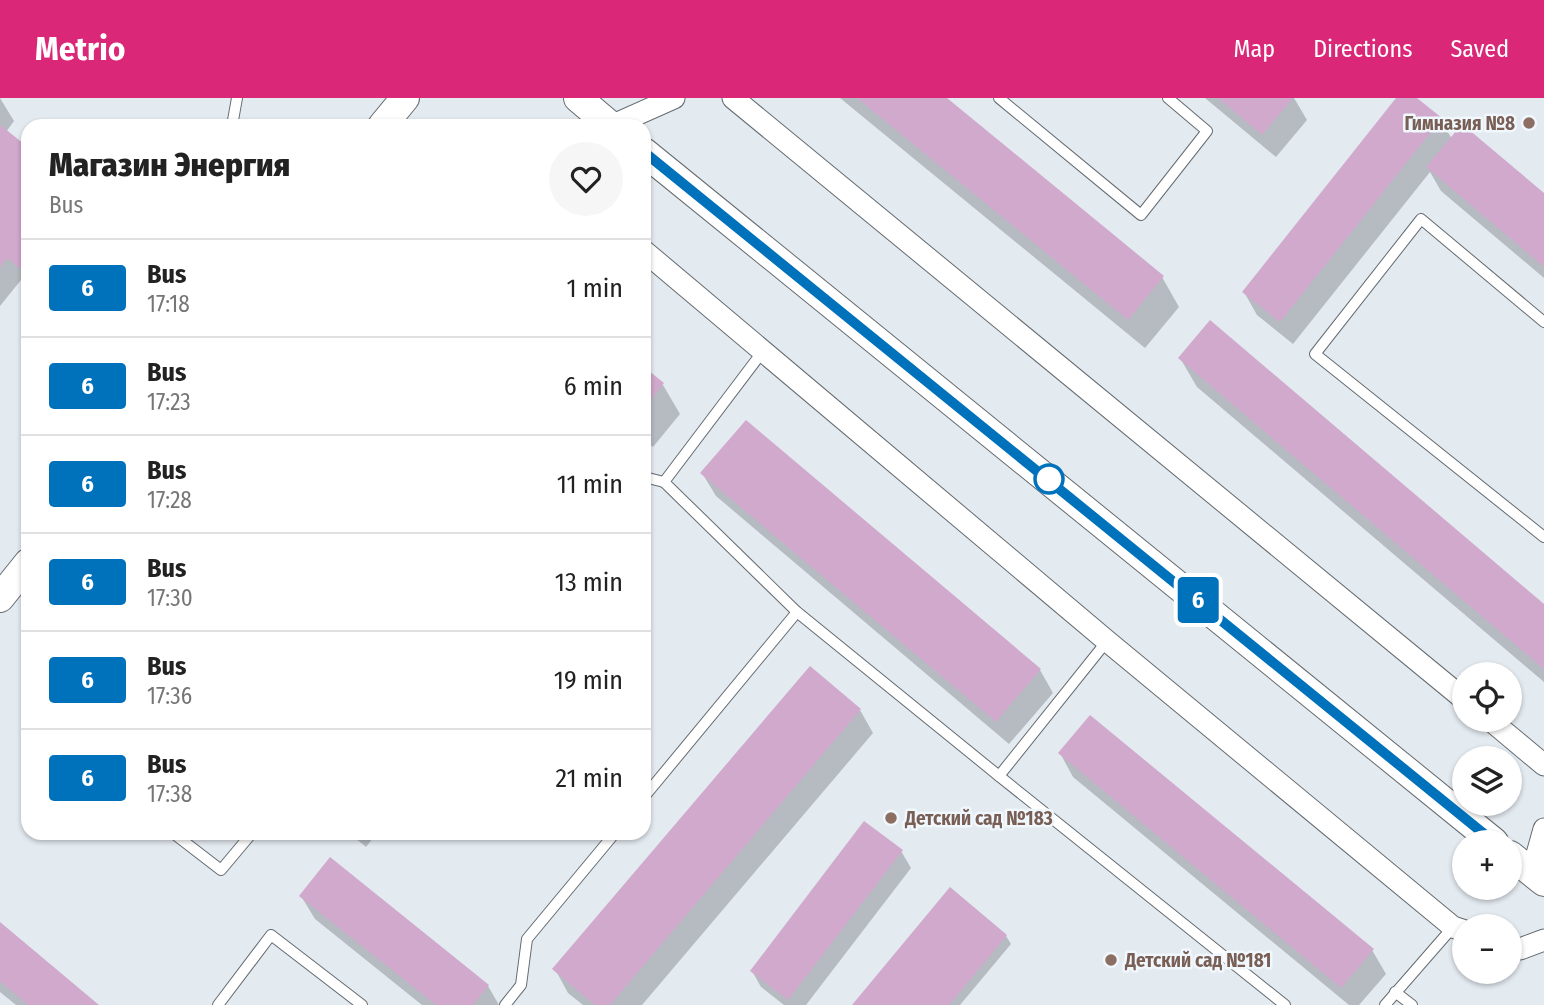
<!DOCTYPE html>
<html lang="en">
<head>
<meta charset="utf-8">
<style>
	body { margin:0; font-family:"Fira Sans Condensed",sans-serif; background:#f6f6f6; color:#222; height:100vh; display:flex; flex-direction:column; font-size:26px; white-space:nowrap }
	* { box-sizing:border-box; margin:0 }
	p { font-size:23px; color:#767676 }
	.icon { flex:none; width:38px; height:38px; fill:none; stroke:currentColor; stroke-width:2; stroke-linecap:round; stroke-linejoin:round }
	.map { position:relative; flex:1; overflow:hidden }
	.details { position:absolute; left:21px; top:21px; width:630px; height:721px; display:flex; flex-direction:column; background:#fff; border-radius:21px; box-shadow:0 2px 5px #0004 }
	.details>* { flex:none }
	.badge { padding:0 14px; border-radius:5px; font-size:24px; line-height:46px }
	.fabs { position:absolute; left:1452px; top:564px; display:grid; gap:14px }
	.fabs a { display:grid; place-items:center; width:70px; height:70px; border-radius:50%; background:#fff; box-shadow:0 2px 5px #0004; font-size:35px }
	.map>.badge { position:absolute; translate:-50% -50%; box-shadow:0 0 0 4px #fff }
	.round { display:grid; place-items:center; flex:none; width:74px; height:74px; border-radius:37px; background:#f6f6f6 }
	.headline { display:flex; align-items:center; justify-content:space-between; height:119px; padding:0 28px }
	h1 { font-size:33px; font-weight:800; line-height:52px }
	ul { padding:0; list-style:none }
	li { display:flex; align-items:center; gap:21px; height:98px; padding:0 28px; border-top:2px solid #e0e0e0 }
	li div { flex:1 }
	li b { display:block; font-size:26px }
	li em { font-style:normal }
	li .badge { min-width:77px; font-weight:700; text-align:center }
	header { display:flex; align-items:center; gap:42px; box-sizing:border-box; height:98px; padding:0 35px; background:#db2777; color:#fff }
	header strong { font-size:33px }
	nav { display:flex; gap:38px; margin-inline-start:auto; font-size:24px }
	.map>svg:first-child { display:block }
	.shadow { fill:#0003 }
	.building { fill:#d0a9cc }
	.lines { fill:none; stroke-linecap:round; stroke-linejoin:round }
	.lane-casing { stroke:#656b70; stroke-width:12 }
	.street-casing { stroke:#656b70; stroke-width:23 }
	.secondary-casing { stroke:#656b70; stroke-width:30 }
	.lane { stroke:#fff; stroke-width:10 }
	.street { stroke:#fff; stroke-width:21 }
	.secondary { stroke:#fff; stroke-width:28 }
	.line-casing { stroke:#fff; stroke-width:16 }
	.line { stroke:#0072bc; stroke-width:10 }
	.education-dot { fill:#8d6e63; stroke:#f0f7fd; stroke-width:2.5 }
	.stop-dot { fill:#fff; stroke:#0072bc; stroke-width:3.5 }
	.labels { text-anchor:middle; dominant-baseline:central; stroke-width:5; stroke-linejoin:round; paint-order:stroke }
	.education-label { font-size:19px; font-weight:bold; fill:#785e54; stroke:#f0f7fd; text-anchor:start }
</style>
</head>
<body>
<header>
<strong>Metrio</strong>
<nav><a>Map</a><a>Directions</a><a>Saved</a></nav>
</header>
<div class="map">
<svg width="1544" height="907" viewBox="0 0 1544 907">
	<rect width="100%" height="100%" fill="#e3eaf0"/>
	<g class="shadow">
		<polygon points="0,0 14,23 6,34 28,51 28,188 21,182 0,208"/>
		<polygon points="840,0 944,0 1162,179 1179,209 1145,250"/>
		<polygon points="1205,0 1294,0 1307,22 1276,59"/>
		<polygon points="1398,0 1414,0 1440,21 1452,41 1544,98 1544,180 1441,93 1430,74 1293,246 1257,217 1244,194"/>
		<polygon points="1180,260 1544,509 1544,584 1197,289"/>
		<polygon points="644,271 663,287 680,316 653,349 644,342"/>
		<polygon points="702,375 1040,572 1053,595 1009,646 716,398"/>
		<polygon points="860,612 873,635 642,907 583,907 568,895 555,871"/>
		<polygon points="1060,655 1372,852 1386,876 1359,907 1349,907 1073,679"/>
		<polygon points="71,735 82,735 77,740"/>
		<polygon points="349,735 377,735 366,749"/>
		<polygon points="901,753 911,770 806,907 784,907 761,889 752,873"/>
		<polygon points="330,761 488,888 499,907 422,907 315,821 301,798"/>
		<polygon points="0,826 96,907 16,907 0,894"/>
		<polygon points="1006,838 1011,846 960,907 854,907"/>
	</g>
	<g class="building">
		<polygon points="857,0 947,0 1164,178 1128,222"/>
		<polygon points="1218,0 1293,0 1262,37"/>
		<polygon points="1396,0 1417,0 1442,20 1280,224 1242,194"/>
		<polygon points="1462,26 1544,95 1544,169 1426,69"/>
		<polygon points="0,27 28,49 28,177 7,160 0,169"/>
		<polygon points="1210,222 1544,506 1544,571 1178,260"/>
		<polygon points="644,269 664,285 644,310"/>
		<polygon points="746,322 1041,571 996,624 700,375"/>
		<polygon points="810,568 861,611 610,907 595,907 552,871"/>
		<polygon points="1090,617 1374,851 1341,890 1058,655"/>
		<polygon points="864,723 903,752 788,902 750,873"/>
		<polygon points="330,759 489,887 473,907 436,907 299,798"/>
		<polygon points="950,789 1007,837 949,907 852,907"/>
		<polygon points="0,824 99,907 28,907 0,883"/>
	</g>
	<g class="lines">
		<g class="lane-casing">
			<g id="lane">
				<polyline points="999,0 1141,117 1207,33 1168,0"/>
				<polyline points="232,28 237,0"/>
				<polyline points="1544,224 1421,121 1315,256 1544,439"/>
				<polyline points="644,379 664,384 763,253"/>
				<polyline points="664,384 797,514 999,678 1107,543"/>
				<polyline points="999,678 1285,907"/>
				<polyline points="644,699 797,514"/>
				<polyline points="173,735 221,772 252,735"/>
				<polyline points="1395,894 1412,907"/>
				<polyline points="218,907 271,837 362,907"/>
				<polyline points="505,907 521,887 527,841 615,735"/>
				<polyline points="1385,907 1453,829"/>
			</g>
		</g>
		<g class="street-casing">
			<g id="street">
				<polyline points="733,0 1465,602"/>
				<polyline points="611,28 674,0"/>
				<polyline points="644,153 1107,543 1453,829 1465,833"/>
				<polyline points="1489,621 1544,667"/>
				<polyline points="1532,774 1544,731"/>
				<polyline points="1510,848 1520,851 1544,842"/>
			</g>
		</g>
		<g class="secondary-casing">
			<g id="secondary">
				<polyline points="578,0 611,28"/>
				<polyline points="382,28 405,0"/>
				<polyline points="644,54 1494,744"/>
				<polyline points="0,500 28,465"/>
				<polyline points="1510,757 1544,784"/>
			</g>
		</g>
		<use href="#lane" class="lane"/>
		<use href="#street" class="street"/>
		<use href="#secondary" class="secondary"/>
	</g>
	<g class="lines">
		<g class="line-casing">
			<polyline id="line" points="644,54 1494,744"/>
		</g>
		<use href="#line" class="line"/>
	</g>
	<g class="education-dot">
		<circle cx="1529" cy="25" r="7"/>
		<circle cx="891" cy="720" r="7"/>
		<circle cx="1111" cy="862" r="7"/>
	</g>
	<circle class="stop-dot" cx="1049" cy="381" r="14"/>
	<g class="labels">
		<g class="education-label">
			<text x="1515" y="25" text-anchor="end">Гимназия №8</text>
			<text x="905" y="720">Детский сад №183</text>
			<text x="1125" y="862">Детский сад №181</text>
		</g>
	</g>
</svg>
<div class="fabs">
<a><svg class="icon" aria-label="locate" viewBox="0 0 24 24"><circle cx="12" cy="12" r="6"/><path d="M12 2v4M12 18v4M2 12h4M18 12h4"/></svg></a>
<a><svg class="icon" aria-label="layers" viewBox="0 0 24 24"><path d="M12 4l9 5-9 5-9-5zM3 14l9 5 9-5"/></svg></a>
<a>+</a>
<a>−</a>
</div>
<b class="badge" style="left:1198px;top:502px;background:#0072bc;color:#fff">6</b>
<section class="details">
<div class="headline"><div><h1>Магазин Энергия</h1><p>Bus</p></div><a class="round"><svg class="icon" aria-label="heart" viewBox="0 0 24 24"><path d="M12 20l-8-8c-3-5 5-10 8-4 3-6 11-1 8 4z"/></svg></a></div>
<ul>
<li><span class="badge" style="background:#0072bc;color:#fff">6</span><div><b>Bus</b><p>17:18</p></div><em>1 min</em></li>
<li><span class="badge" style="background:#0072bc;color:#fff">6</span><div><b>Bus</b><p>17:23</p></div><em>6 min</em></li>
<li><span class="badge" style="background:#0072bc;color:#fff">6</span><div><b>Bus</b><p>17:28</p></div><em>11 min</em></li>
<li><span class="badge" style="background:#0072bc;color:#fff">6</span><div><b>Bus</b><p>17:30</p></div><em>13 min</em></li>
<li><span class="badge" style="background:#0072bc;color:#fff">6</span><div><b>Bus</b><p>17:36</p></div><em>19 min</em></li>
<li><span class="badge" style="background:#0072bc;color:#fff">6</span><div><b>Bus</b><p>17:38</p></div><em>21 min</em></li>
</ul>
</section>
</div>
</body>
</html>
